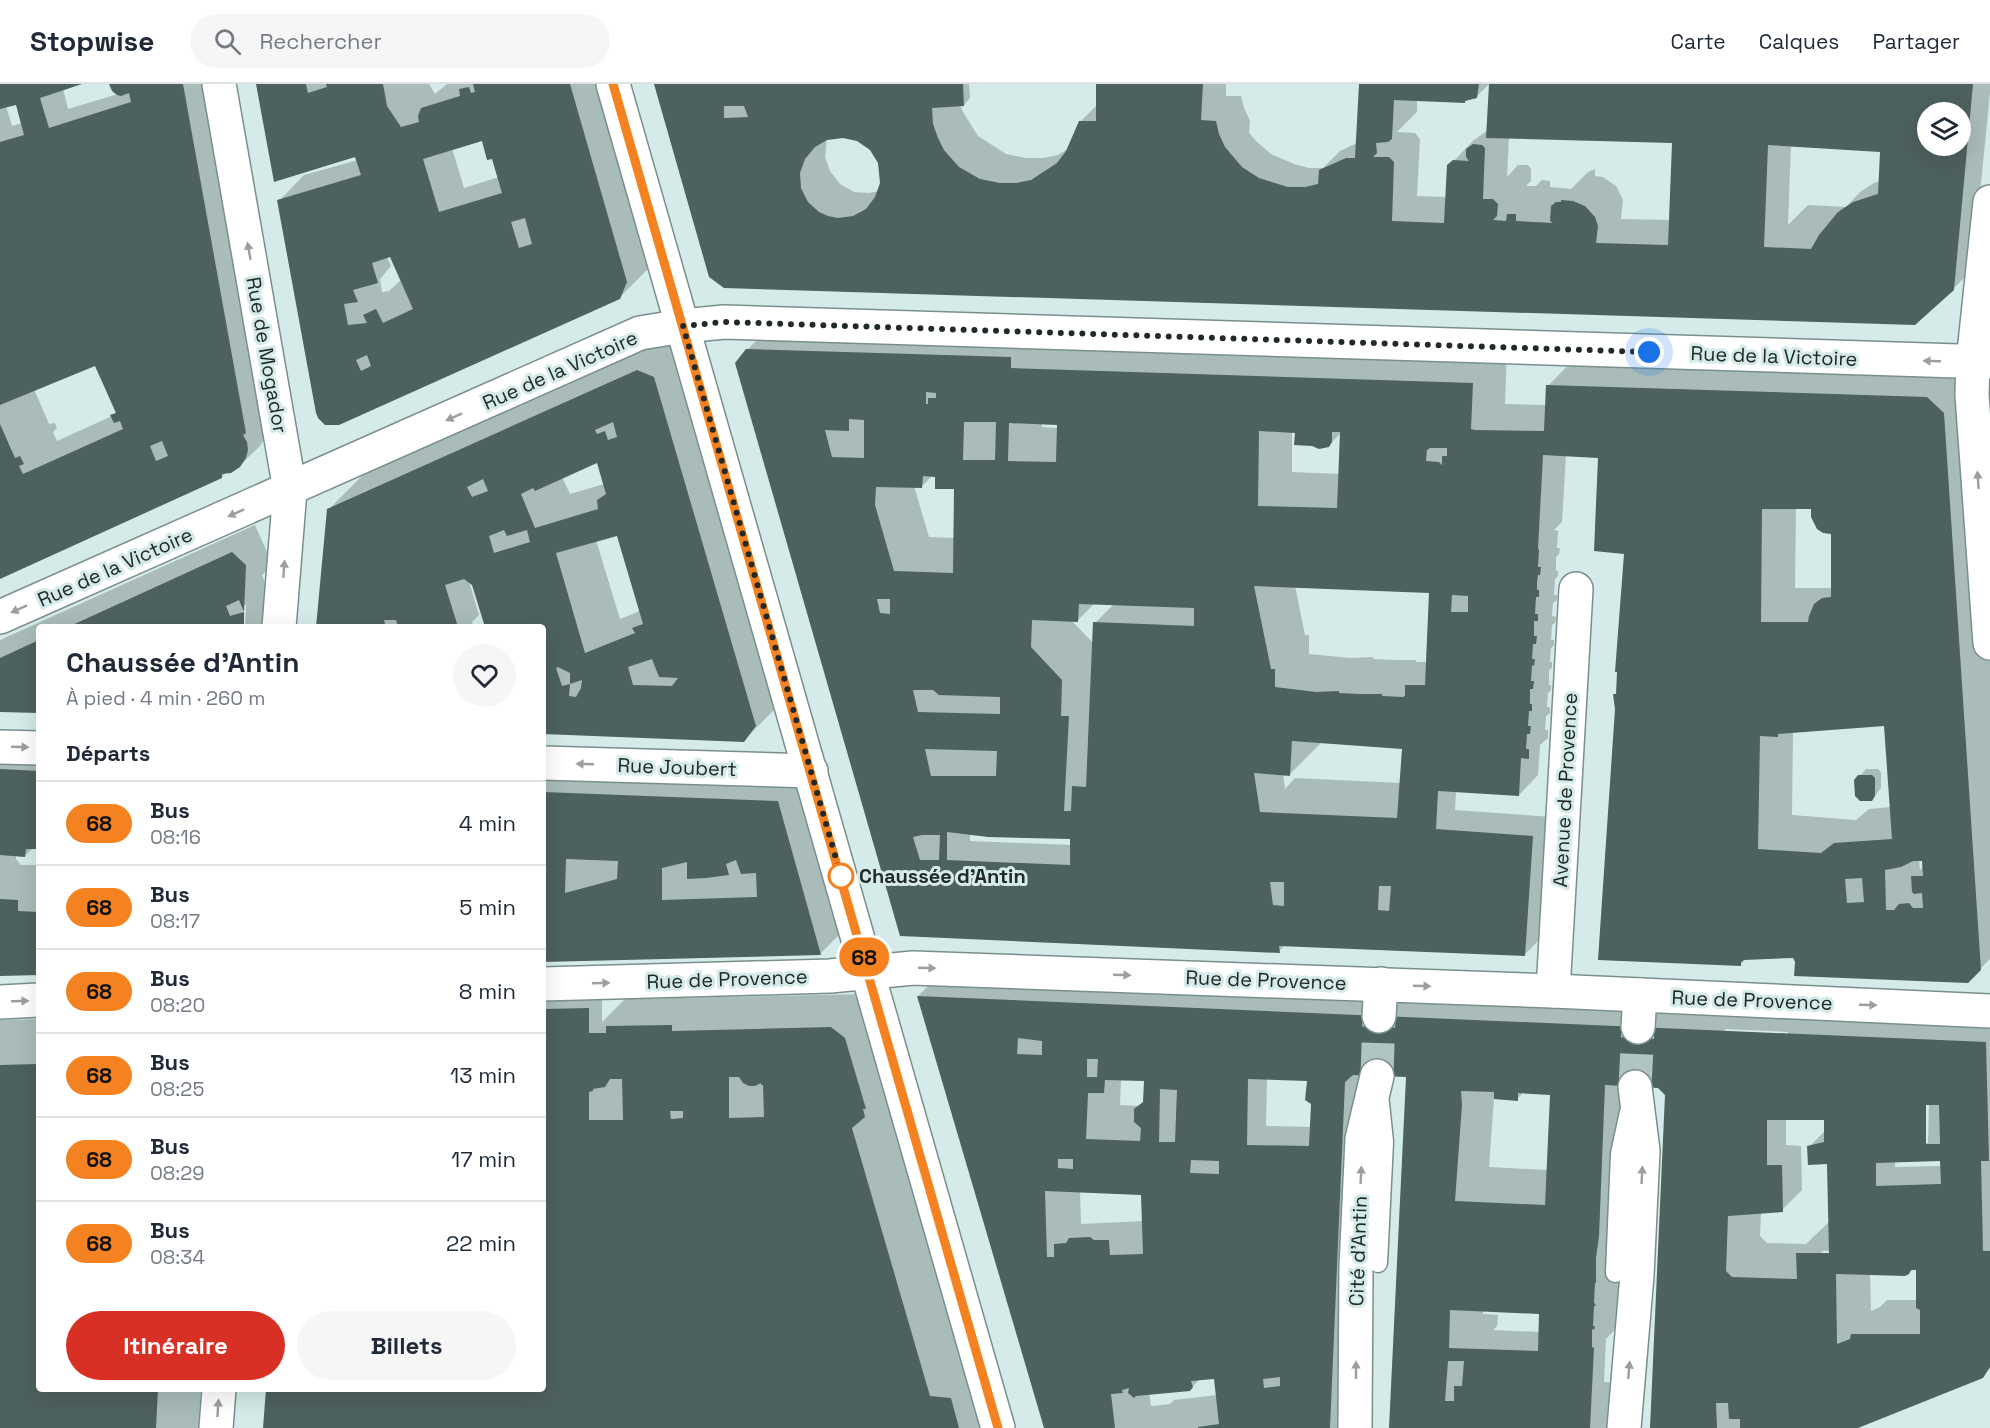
<!DOCTYPE html>
<html lang="fr">
<head>
<meta charset="utf-8">
<style>
	body { margin:0; font-family:"Space Grotesk",sans-serif; background:#f6f6f7; color:#1f2937; height:100vh; display:flex; flex-direction:column; font-size:22px; white-space:nowrap }
	* { box-sizing:border-box; margin:0 }
	p { font-size:20px; color:#747a83 }
	.icon { flex:none; width:33px; height:33px; fill:none; stroke:currentColor; stroke-width:2; stroke-linecap:round; stroke-linejoin:round }
	.map { position:relative; flex:1; overflow:hidden }
	.drawer { position:absolute; left:36px; top:540px; width:510px; height:768px; display:flex; flex-direction:column; background:#fff; border-radius:6px; box-shadow:0 6px 24px #0002 }
	.drawer>* { flex:none }
	.badge { padding:0 12px; border-radius:20px; font-size:21px; line-height:39px }
	.fabs { position:absolute; left:1917px; top:18px; display:grid; gap:12px }
	.fabs a { display:grid; place-items:center; width:54px; height:54px; border-radius:50%; background:#fff; box-shadow:0 6px 24px #0002; font-size:30px }
	.you { position:absolute; width:30px; height:30px; margin:-15px; border:4px solid #fff; border-radius:50%; background:#1a73e8; box-shadow:0 0 0 9px #1a73e833 }
	.map>.badge { position:absolute; translate:-50% -50%; box-shadow:0 0 0 3px #fff }
	h2 { padding:0 30px; font-size:22px; line-height:54px }
	.round { display:grid; place-items:center; flex:none; width:63px; height:63px; border-radius:32px; background:#f6f6f7 }
	.head { display:flex; align-items:center; justify-content:space-between; height:102px; padding:0 30px }
	h1 { font-size:28px; font-weight:600; line-height:45px }
	.cta { display:flex; gap:12px; margin-top:auto; padding:12px 30px }
	.cta a { flex:1; height:69px; border-radius:36px; background:#d93025; color:#fff; font-size:24px; font-weight:600; line-height:69px; text-align:center }
	.cta a+a { background:#f6f6f7; color:#1f2937 }
	ul { padding:0; list-style:none }
	li { display:flex; align-items:center; gap:18px; height:84px; padding:0 30px; border-top:2px solid #e0e1e3 }
	li div { flex:1 }
	li b { display:block; font-size:22px }
	li em { font-style:normal }
	li .badge { min-width:66px; font-weight:700; text-align:center }
	header { display:flex; align-items:center; gap:36px; box-sizing:border-box; height:84px; padding:0 30px; background:#fff; border-bottom:2px solid #e0e1e3 }
	header strong { font-size:28px }
	nav { display:flex; gap:33px; margin-inline-start:auto; font-size:21px }
	.search { width:420px; height:54px; background:#f6f6f7; display:flex; align-items:center; gap:15px; box-sizing:border-box; padding:0 21px; border-radius:33px; color:#747a83; font-size:22px }
	.map>svg:first-child { display:block }
	.shadow { fill:#0003; fill-rule:evenodd }
	.building { fill:#4d615f; fill-rule:evenodd }
	.lines { fill:none; stroke-linecap:round; stroke-linejoin:round }
	.street-tunnel { stroke:#b0c4c3; stroke-width:33; stroke-dasharray:33 16; stroke-linecap:butt }
	.lane-casing { stroke:#7a8f8d; stroke-width:21 }
	.street-casing { stroke:#7a8f8d; stroke-width:36 }
	.secondary-casing { stroke:#7a8f8d; stroke-width:36 }
	.lane { stroke:#fff; stroke-width:18 }
	.street { stroke:#fff; stroke-width:33 }
	.secondary { stroke:#fff; stroke-width:33 }
	.oneway { fill:#9c9f9f }
	.line-casing { stroke:#fff; stroke-width:14 }
	.line { stroke:#f58220; stroke-width:9 }
	.walk { stroke:#222a29; stroke-width:6; stroke-dasharray:0 10.8 }
	.stop-dot { fill:#fff; stroke:#f58220; stroke-width:3 }
	.labels { text-anchor:middle; dominant-baseline:central; stroke-width:6; stroke-linejoin:round; paint-order:stroke }
	.street-label { font-size:20px; fill:#222a29; stroke:#d4ebe9 }
	.stop-label { font-size:20px; font-weight:bold; fill:#222a29; stroke:#d4ebe9; text-anchor:start }
</style>
</head>
<body>
<header>
<strong>Stopwise</strong>
<div class="search"><svg class="icon" aria-label="search" viewBox="0 0 24 24"><circle cx="10" cy="10" r="6"/><path d="M15 15l6 6"/></svg>Rechercher</div>
<nav><a>Carte</a><a>Calques</a><a>Partager</a></nav>
</header>
<div class="map">
<svg width="1990" height="1344" viewBox="0 0 1990 1344">
	<rect width="100%" height="100%" fill="#d4ebe9"/>
	<g class="shadow">
		<path d="M0 0H78L63 5 68 25 118 10 110 0H205L265 353 260 362 239 382 226 388 222 393 0 493ZM17 19 22 39 12 42 6 22ZM96 280 117 327 112 332 57 357 53 348 57 344 55 339 49 340 34 305Z"/>
		<path d="M258 0H429L435 10 447 0H602L654 179 619 214 339 340 279 117 304 91 358 76ZM483 55 493 73 499 93 464 104 452 64ZM390 172 401 196 389 207 382 208 380 195 391 182 387 173Z"/>
		<path d="M655 0H969L970 14 964 21H960L963 28 978 52 1006 70 1026 74H1043L1058 71 1069 64 1080 38 1097 21V0H1226V12H1241L1244 24 1250 37 1249 49 1256 57 1271 70 1294 80 1309 84H1323L1340 67 1357 59 1361 0H1489L1476 13 1417 16V28L1397 48 1415 49 1420 55 1417 112 1447 113 1449 82 1474 56 1488 46 1490 0H1990V8L1976 150 1966 192 1953 205 724 202ZM1928 28H1960V62H1928ZM843 52 858 56 871 65 879 78 882 99 879 107 869 109 854 108 840 100 830 87 825 73 827 54ZM1509 53 1674 57 1670 136 1621 135 1623 116 1616 102 1603 93 1595 92V85L1588 88 1571 105 1550 103V97L1542 96 1536 102H1526L1531 97V85L1528 81H1518L1507 93ZM1791 61 1882 67 1880 97 1874 99 1860 108 1846 123 1808 121 1788 141Z"/>
		<path d="M782 231 1507 265 1505 320 1547 321 1548 302 1582 267 1961 279 1990 485V875L1967 898 1796 877 1794 873 1746 875 1741 880 1616 625 1615 610 1618 607 1626 468 1600 372 1566 371 1562 438 1554 446 1558 447 1557 464H1560L1559 470 1556 473V487H1558V492L1555 495 1554 511H1557V516L1553 519 1552 532 1556 533 1555 539 1552 541 1551 556H1554V561L1551 564 1550 578H1552V584L1549 586V601H1551V606L1548 609 1547 623H1550V629L1546 632 1545 646H1548V654L1540 661 1538 691 1519 711 1456 707 1455 726 1552 733 1544 851 1524 871 1286 860 1279 867 901 851 747 266ZM1042 339H1058V344L1042 343ZM1292 347 1328 362 1342 348 1340 390 1292 388ZM933 391 956 404 955 454 929 453 914 402H922ZM1796 424H1812L1832 449V504H1795ZM1295 502 1431 507 1427 578H1416V576H1395L1373 575V573L1351 574 1309 570V551H1305ZM1095 519H1115L1095 539 1094 560 1071 536H1078ZM1885 641 1891 723 1869 725 1856 736 1792 731 1793 647ZM1321 659 1406 663 1401 699 1295 694 1285 705 1283 689 1290 690ZM970 749 1072 753V761L970 757ZM1919 775H1924V782L1920 786Z"/>
		<path d="M673 252 778 622 744 656 543 648V543H486L474 500 469 497 479 531 472 538 473 543H318L328 426 363 391ZM598 377 604 400 570 410 562 393ZM618 450 640 527 620 535 596 456Z"/>
		<polygon points="255,441 273,481 262,491 265,499 278,495 277,543 245,543 246,521 243,521 242,543 39,543 39,628 0,626 0,556"/>
		<polygon points="0,651 39,651 39,764 33,764 25,772 16,770 16,775 21,781 39,781 39,889 0,890"/>
		<polygon points="543,673 812,683 855,835 821,869 543,877"/>
		<polygon points="1866,685 1878,685 1881,688 1881,704 1872,716 1856,696"/>
		<path d="M952 878 1990 923V1284L1982 1292 1852 1344H1652L1667 1011 1659 1002 1638 1001 1627 1233 1606 1255 1604 1298 1624 1299 1622 1344H1391L1408 991 1369 990 1355 1344H1045L918 912ZM1725 945 1788 948V951L1725 948ZM1267 994 1308 995 1313 1019 1312 1043 1266 1042ZM1121 995 1146 996 1145 1017 1140 1022 1120 1021ZM1524 1008 1552 1010 1548 1086 1489 1083 1494 1014 1517 1015ZM1926 1019H1929L1928 1059H1925ZM1786 1035H1826V1046L1809 1063 1829 1078 1830 1137 1806 1160 1767 1159 1760 1152 1761 1128 1782 1126 1802 1106 1801 1062 1786 1061ZM1941 1076 1942 1082 1895 1083V1077ZM1080 1107 1142 1110 1143 1137 1081 1140ZM1823 1167H1830V1170H1820ZM1913 1185H1918V1216H1887L1880 1223 1871 1227 1870 1190 1909 1189ZM1483 1226 1540 1229V1248L1493 1246 1497 1242 1498 1231 1483 1230ZM1215 1293 1217 1311 1174 1316 1170 1320 1151 1322 1149 1309 1189 1306 1200 1295Z"/>
		<polygon points="865,910 1014,1344 264,1344 268,1305 543,1305 543,914 602,911 602,938 625,915"/>
		<polygon points="39,935 39,1305 201,1305 198,1344 0,1344 0,936"/>
	</g>
	<g class="building">
		<path d="M0 0H82L40 14 49 44 131 18 129 9 121 12 117 11 112 7 109 0H183L246 349 243 351 247 358 248 366 246 374 240 383 231 389 222 390V394L0 495V340L15 374 20 372 24 380 19 382 23 390 123 345 120 337 114 339 110 331 116 329 95 282 0 321V58L24 51 16 21 0 25ZM162 357 168 372 156 377 150 362Z"/>
		<path d="M256 0H306L308 9 327 3 326 0H383L387 22 401 43 419 38 418 32 421 24 460 12 459 5 469 3 471 9 475 8 473 0H570L627 198 620 215 339 341H325L318 334 316 329 277 116 361 91 355 73 274 98ZM482 57 487 76 492 75 502 109 439 128 423 75ZM525 134 532 160 519 164 511 138ZM390 173 413 225 383 239 376 225 363 231 367 239 348 241 344 220 358 218 353 206 378 199 372 179ZM367 271 371 282 361 287 356 276Z"/>
		<path d="M654 0H963L964 22 932 24 933 40 938 54 944 66 959 83 980 95 1000 99H1016L1031 96 1057 79 1066 67 1079 37H1096V0H1203L1201 36 1216 37 1219 50 1225 63 1242 83 1259 94 1288 103H1305L1318 100 1319 86 1346 74H1355L1359 0H1479L1477 14 1465 17V19L1394 16 1392 55 1388 58 1376 59 1377 69 1373 73H1389L1394 78 1392 137 1444 139 1447 81 1453 76 1469 77 1466 73V65L1473 60 1482 61 1485 64 1483 115H1493L1498 120 1497 132 1493 136 1506 137 1507 130H1516V137L1553 139 1550 137 1551 122 1556 118H1561V116L1573 117 1585 122 1595 133 1598 142 1596 159 1668 161 1672 59 1486 54 1489 0H1973L1954 206 1915 241 724 204 709 193ZM724 22H744L748 33 724 34ZM1928 28H1960V62H1928ZM843 54 857 57 870 66 878 79 880 99 875 113 866 125 853 132 838 134 828 132 819 128 808 118 801 104 800 89 805 75 815 63 827 56ZM1768 61 1880 68 1878 110 1853 118 1838 128 1819 151 1811 165 1764 163Z"/>
		<path d="M746 265 1011 273V284L1473 299 1471 345 1475 346 1544 347 1546 301 1927 313 1944 329 1981 886 1968 899 1794 892 1795 878 1793 874 1744 876 1741 878V882L1598 876 1615 625 1613 610H1616L1617 588H1615L1624 470 1594 467 1598 374 1543 371 1538 465 1539 466 1538 483H1541L1540 491H1538L1537 498V506H1539V513H1536L1535 530H1538V537H1534V552H1537L1536 560H1533L1532 575H1535L1534 582 1532 581 1531 597H1534L1533 605H1530V620H1532V627H1529L1528 642H1531L1530 650H1527L1526 665H1529V675L1521 674 1519 712 1438 707 1436 745 1533 752 1525 872 1279 862 1280 869 900 852 735 279ZM926 308 936 309V314H928V320H926ZM849 335 864 336V374L832 373 825 346 849 347ZM964 338H996L995 376H963ZM1009 339 1057 341 1056 378 1008 377ZM1259 347 1295 349 1294 361 1312 362 1319 365 1329 363 1332 358V348H1340L1337 424 1258 422ZM1430 364H1447V372H1442V381L1439 378 1426 377 1427 366ZM923 392 935 393V405H954L953 489 894 487 875 421 876 403 922 404ZM1762 425H1811V433L1817 445 1823 449 1831 450V513L1822 514 1814 520 1809 532 1808 538H1761ZM1254 502 1429 509 1425 601H1405V612L1403 613 1382 612V610H1359L1339 609V607L1316 608 1275 603V585H1271ZM1452 511 1468 512V528H1451ZM877 515H890V530L880 529ZM1079 520 1194 524V542L1093 538 1086 703 1072 702 1071 727H1064L1069 632H1061L1062 596 1031 563 1032 536 1078 538ZM913 606H933L939 611 1000 613V630L918 628ZM1884 642 1892 755 1834 759 1821 769 1758 765 1760 652 1778 653V650ZM1292 657 1402 665 1397 734 1260 728 1254 689 1290 692ZM925 665 997 667 996 692H931ZM947 748 988 753 1070 755V781L947 776ZM922 751H940L939 776H920L913 753ZM1913 777H1922L1923 792H1911L1912 808 1914 810 1922 809 1923 824H1913L1909 819 1899 820 1894 826H1886L1885 786 1901 783ZM1862 794 1864 818 1847 819 1845 795ZM1270 798H1284V822L1273 821ZM1379 802H1391L1389 827 1378 826Z"/>
		<path d="M637 286 654 293 756 642 744 658 543 650V543H485L472 501 464 495 445 501 458 543H398L396 536H384L386 543H316L327 425ZM613 338 617 353 608 356 605 347 597 350 595 346ZM597 379 606 410 597 416 598 425 535 444 521 410 533 404 535 407ZM483 395 488 407 472 413 467 403ZM504 446 507 452 527 446 530 458 494 469 489 452ZM617 452 643 540 632 544 635 549 585 569 556 469ZM652 575 659 593 678 594 672 602 633 601 628 583ZM558 583 570 589V600L562 602 556 584ZM582 596 581 604 576 613 569 612 570 600Z"/>
		<polygon points="232,468 246,481 244,528 239,516 226,522 230,532 244,528 244,543 68,543"/>
		<polygon points="39,556 39,629 0,628 0,574"/>
		<polygon points="0,685 39,687 39,765 26,765 25,773 0,771"/>
		<polygon points="1858,691 1872,691 1875,694 1875,712 1872,717 1860,717 1855,712 1854,696"/>
		<path d="M543 708 778 717 821 871 543 878ZM566 775 618 777 617 795 565 809ZM736 776 741 790 756 789 757 813 662 816V784L687 778V795L706 794 729 791 726 780Z"/>
		<polygon points="0,815 18,816 18,827 39,828 39,891 0,892"/>
		<path d="M917 912 1986 958 1989 1077H1981L1983 1167H1990V1283L1983 1294 1858 1344H1740V1335H1729L1728 1319H1716L1717 1344H1650L1665 1011 1658 1004 1605 1001 1599 1152 1596 1174V1199H1595L1594 1218 1596 1222H1594L1593 1242H1595L1594 1246 1592 1245V1263L1594 1264 1590 1344H1389L1406 993 1353 991 1345 998 1330 1344H1198V1343L1219 1340 1214 1295 1191 1297 1193 1303 1190 1307 1136 1312 1134 1314 1128 1309 1129 1304 1122 1306 1123 1309 1111 1310 1115 1344H1044ZM1018 954 1042 957V971L1017 970ZM1087 975H1098L1097 993H1087ZM1248 995 1307 997 1305 1016 1311 1020 1309 1062 1247 1061ZM1105 996 1144 997 1143 1018 1134 1025V1038L1141 1044 1140 1057 1086 1055 1088 1009H1104ZM1160 1005 1177 1006 1175 1058H1159ZM1461 1007 1494 1008V1015L1518 1017V1009L1550 1011 1545 1121 1455 1117 1462 1021ZM1926 1021H1939L1940 1060H1926ZM1767 1036H1824V1058L1807 1062 1808 1081 1827 1080 1829 1169H1796L1797 1195 1732 1193 1726 1187 1728 1132 1783 1128 1782 1081H1767ZM1058 1075H1073V1085L1058 1084ZM1191 1076 1219 1077V1090L1190 1089ZM1940 1077 1941 1100 1876 1102V1079ZM1045 1107 1141 1111 1143 1170 1110 1171 1109 1156H1094L1090 1153 1069 1154 1066 1159 1054 1160V1173H1047ZM1911 1186H1916V1224L1920 1226V1250H1851L1850 1255 1837 1260 1836 1190 1905 1192 1909 1190ZM1450 1226 1539 1230 1538 1267 1449 1264ZM1448 1277H1464L1462 1302H1454V1317H1445ZM1280 1293V1302L1264 1304 1263 1295Z"/>
		<path d="M589 924V949H606V942L672 941V947L831 943 845 954 866 1025H863L865 1033 852 1044 930 1312 951 1314 959 1344H263L266 1305H543V925ZM729 993H739L743 999 749 1002H755L761 999V1001H763L764 1033 729 1034ZM610 995H622L623 1036H589V1008L593 1007V1005L605 1003ZM670 1027H683V1034L671 1035Z"/>
		<polygon points="39,980 39,1305 158,1305 156,1344 0,1344 0,981"/>
	</g>
	<g class="lines">
		<g class="street-tunnel">
			<polyline points="1377,992 1379,932"/>
			<polyline points="1635,1003 1638,943"/>
		</g>
		<g class="lane-casing">
			<g id="lane">
				<polyline points="1378,1179 1384,1058 1380,1019"/>
				<polyline points="1615,1189 1620,1070 1629,1028"/>
			</g>
		</g>
		<g class="street-casing">
			<g id="street">
				<polyline points="219,0 290,406 279,543"/>
				<polyline points="1990,118 1973,278 1972,311 1990,559"/>
				<polyline points="0,533 640,249 683,242 724,238 1990,278"/>
				<polyline points="0,663 39,664"/>
				<polyline points="543,679 811,687"/>
				<polyline points="543,900 830,892 913,884 1553,907 1990,927"/>
				<polyline points="1553,907 1576,505"/>
				<polyline points="0,918 39,916"/>
				<polyline points="1379,932 1381,900"/>
				<polyline points="1638,943 1640,911"/>
				<polyline points="216,1344 219,1305"/>
				<polyline points="1355,1344 1356,1183 1362,1055 1377,992"/>
				<polyline points="1624,1344 1637,1191 1643,1067 1635,1003"/>
			</g>
		</g>
		<g class="secondary-casing">
			<polyline id="secondary" points="613,0 998,1344"/>
		</g>
		<use href="#lane" class="lane"/>
		<use href="#street" class="street"/>
		<use href="#secondary" class="secondary"/>
	</g>
	<defs><path id="oneway-solid" d="M-6-.8H1V-3.2L6.5 0L1 3.2V.8H-6Z" transform="scale(1.5)"/></defs>
	<g class="oneway">
		<use href="#oneway-solid" transform="translate(249 167) rotate(-100)"/>
		<use href="#oneway-solid" transform="translate(1932 277) rotate(-178)"/>
		<use href="#oneway-solid" transform="translate(454 333) rotate(156)"/>
		<use href="#oneway-solid" transform="translate(1978 396) rotate(-94)"/>
		<use href="#oneway-solid" transform="translate(236 429) rotate(156)"/>
		<use href="#oneway-solid" transform="translate(284 485) rotate(-85)"/>
		<use href="#oneway-solid" transform="translate(19 525) rotate(156)"/>
		<use href="#oneway-solid" transform="translate(20 663) rotate(2)"/>
		<use href="#oneway-solid" transform="translate(585 680) rotate(-178)"/>
		<use href="#oneway-solid" transform="translate(927 884) rotate(2)"/>
		<use href="#oneway-solid" transform="translate(1122 891) rotate(2)"/>
		<use href="#oneway-solid" transform="translate(601 899) rotate(-2)"/>
		<use href="#oneway-solid" transform="translate(1422 902) rotate(2)"/>
		<use href="#oneway-solid" transform="translate(20 917) rotate(-2)"/>
		<use href="#oneway-solid" transform="translate(1868 921) rotate(2)"/>
		<use href="#oneway-solid" transform="translate(1361 1091) rotate(-87)"/>
		<use href="#oneway-solid" transform="translate(1642 1091) rotate(-87)"/>
		<use href="#oneway-solid" transform="translate(1356 1286) rotate(-90)"/>
		<use href="#oneway-solid" transform="translate(1629 1286) rotate(-85)"/>
		<use href="#oneway-solid" transform="translate(218 1324) rotate(-86)"/>
	</g>
	<g class="lines">
		<g class="line-casing">
			<polyline id="line" points="613,0 998,1344"/>
		</g>
		<use href="#line" class="line"/>
		<polyline class="walk" points="841,792 683,242 724,238 1649,268"/>
	</g>
	<circle class="stop-dot" cx="841" cy="792" r="12"/>
	<g class="labels">
		<g class="street-label">
			<text transform="translate(267 271) rotate(80)">Rue de Mogador</text>
			<text transform="translate(1774 272) rotate(2)">Rue de la Victoire</text>
			<text transform="translate(560 286) rotate(-24)">Rue de la Victoire</text>
			<text transform="translate(115 483) rotate(-24)">Rue de la Victoire</text>
			<text transform="translate(677 683) rotate(2)">Rue Joubert</text>
			<text transform="translate(1565 706) rotate(-87)">Avenue de Provence</text>
			<text transform="translate(727 895) rotate(-2)">Rue de Provence</text>
			<text transform="translate(1266 896) rotate(2)">Rue de Provence</text>
			<text transform="translate(1752 916) rotate(2)">Rue de Provence</text>
			<text transform="translate(1358 1167) rotate(-88)">Cité d'Antin</text>
		</g>
		<g class="stop-label">
			<text x="859" y="792">Chaussée d'Antin</text>
		</g>
	</g>
</svg>
<div class="fabs">
<a><svg class="icon" aria-label="layers" viewBox="0 0 24 24"><path d="M12 4l9 5-9 5-9-5zM3 14l9 5 9-5"/></svg></a>
</div>
<div class="you" style="left:1649px;top:268px"></div>
<b class="badge" style="left:864px;top:873px;background:#f58220;color:#111">68</b>
<section class="drawer">
<div class="head"><div><h1>Chaussée d'Antin</h1><p>À pied · 4 min · 260 m</p></div><a class="round"><svg class="icon" aria-label="heart" viewBox="0 0 24 24"><path d="M12 20l-8-8c-3-5 5-10 8-4 3-6 11-1 8 4z"/></svg></a></div>
<h2>Départs</h2>
<ul>
<li><span class="badge" style="background:#f58220;color:#111">68</span><div><b>Bus</b><p>08:16</p></div><em>4 min</em></li>
<li><span class="badge" style="background:#f58220;color:#111">68</span><div><b>Bus</b><p>08:17</p></div><em>5 min</em></li>
<li><span class="badge" style="background:#f58220;color:#111">68</span><div><b>Bus</b><p>08:20</p></div><em>8 min</em></li>
<li><span class="badge" style="background:#f58220;color:#111">68</span><div><b>Bus</b><p>08:25</p></div><em>13 min</em></li>
<li><span class="badge" style="background:#f58220;color:#111">68</span><div><b>Bus</b><p>08:29</p></div><em>17 min</em></li>
<li><span class="badge" style="background:#f58220;color:#111">68</span><div><b>Bus</b><p>08:34</p></div><em>22 min</em></li>
</ul>
<div class="cta"><a>Itinéraire</a><a>Billets</a></div>
</section>
</div>
</body>
</html>
